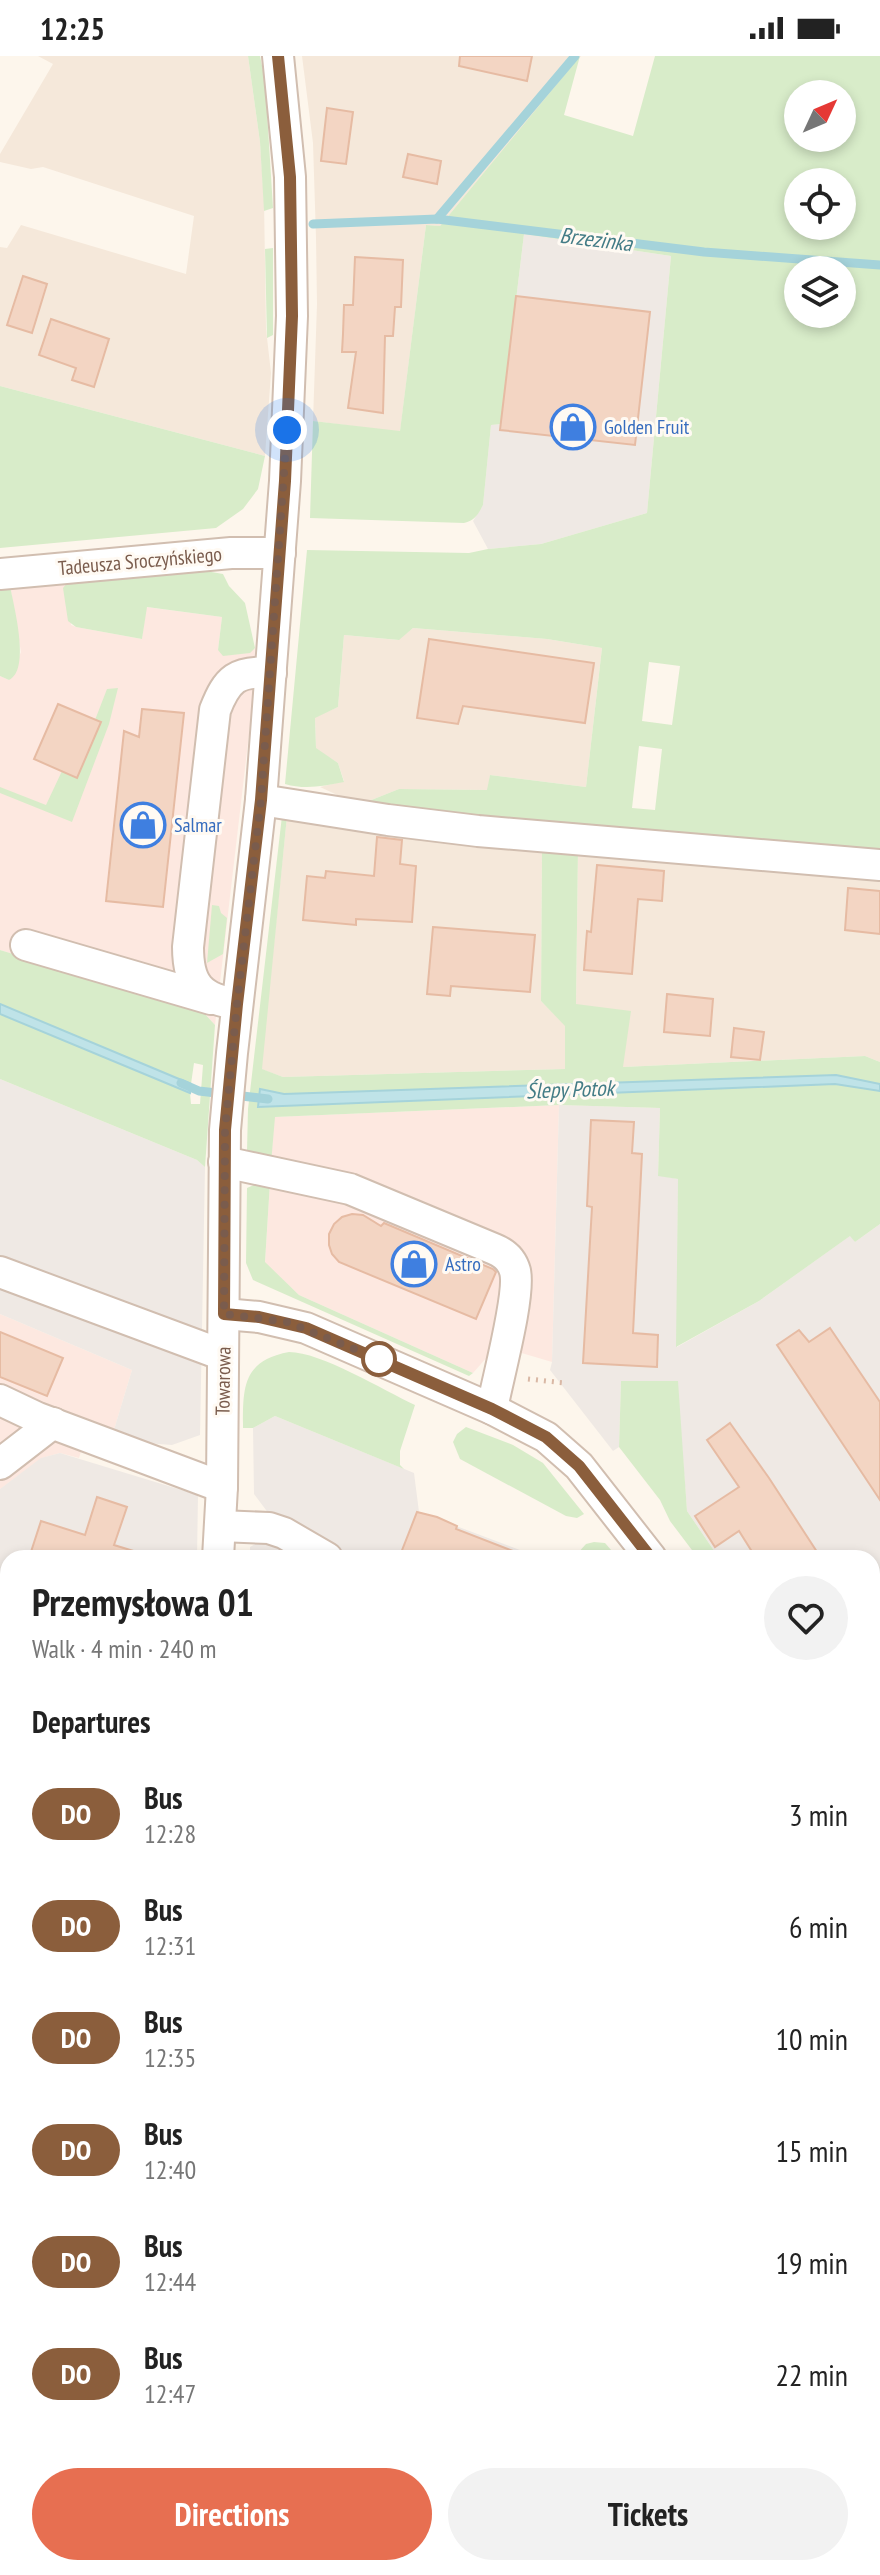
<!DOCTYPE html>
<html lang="en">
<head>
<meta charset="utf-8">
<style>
	body { margin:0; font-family:"PT Sans Narrow",sans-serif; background:#f2f2f2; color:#222; height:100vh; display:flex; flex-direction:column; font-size:30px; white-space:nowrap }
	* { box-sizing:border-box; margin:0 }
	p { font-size:26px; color:#767676 }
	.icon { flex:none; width:44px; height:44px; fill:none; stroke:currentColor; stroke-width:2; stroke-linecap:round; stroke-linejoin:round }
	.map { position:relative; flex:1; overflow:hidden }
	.side { position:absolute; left:0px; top:1494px; width:880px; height:1026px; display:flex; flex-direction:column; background:#fff; border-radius:24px 24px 0 0; box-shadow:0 4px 12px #0003 }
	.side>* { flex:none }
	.badge { padding:0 16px; border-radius:26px; font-size:28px; line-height:52px }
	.needle { width:52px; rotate:46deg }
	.fabs { position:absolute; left:784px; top:24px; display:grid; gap:16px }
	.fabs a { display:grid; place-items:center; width:72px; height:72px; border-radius:50%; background:#fff; box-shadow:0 4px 12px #0003; font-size:40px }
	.you { position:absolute; width:40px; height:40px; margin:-20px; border:6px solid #fff; border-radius:50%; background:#1a73e8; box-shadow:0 0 0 12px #1a73e833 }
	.map>.badge { position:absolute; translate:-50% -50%; box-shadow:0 0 0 4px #fff }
	h2 { padding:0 32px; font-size:30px; line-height:72px }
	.round { display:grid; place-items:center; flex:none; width:84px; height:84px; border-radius:42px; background:#f2f2f2 }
	.headline { display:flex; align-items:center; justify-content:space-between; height:136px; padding:0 32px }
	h1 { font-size:38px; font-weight:600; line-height:60px }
	.action { display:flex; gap:16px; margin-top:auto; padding:16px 32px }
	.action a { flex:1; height:92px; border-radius:48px; background:#e76f51; color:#fff; font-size:32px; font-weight:600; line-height:92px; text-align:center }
	.action a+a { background:#f2f2f2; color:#222 }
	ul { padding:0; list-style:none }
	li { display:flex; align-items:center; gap:24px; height:112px; padding:0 32px }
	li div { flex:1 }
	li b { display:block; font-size:30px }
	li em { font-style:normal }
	li .badge { min-width:88px; font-weight:700; text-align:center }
	.status { display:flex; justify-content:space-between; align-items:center; height:56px; padding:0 40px; background:#fff; direction:ltr }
	.status svg { height:22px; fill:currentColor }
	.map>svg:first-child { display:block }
	.residential { fill:#f5e8da }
	.commercial { fill:#fde8e0 }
	.industrial { fill:#efe9e4 }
	.green { fill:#d8ecc9; fill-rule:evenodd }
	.water { fill:#bfe3e8; stroke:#a5d3da; stroke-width:2 }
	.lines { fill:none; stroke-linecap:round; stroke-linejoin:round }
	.stream { stroke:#a5d3da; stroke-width:9 }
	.building { fill:#f3d5c3; stroke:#e6bba3; stroke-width:2 }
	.minor-casing { stroke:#d1beb0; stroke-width:34 }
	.path { stroke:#d9b8a5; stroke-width:5; stroke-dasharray:2 6; stroke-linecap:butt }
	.minor { stroke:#fff; stroke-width:30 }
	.line-casing { stroke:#fff; stroke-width:18 }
	.line { stroke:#8b5e3c; stroke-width:12 }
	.walk { stroke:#7a5c4d; stroke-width:8; stroke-dasharray:0 14.4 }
	.stop-dot { fill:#fff; stroke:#8b5e3c; stroke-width:4 }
	.labels { text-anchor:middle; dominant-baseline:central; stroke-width:6; stroke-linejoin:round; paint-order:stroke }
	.shop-label { font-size:20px; fill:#366cbe; stroke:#fffaf3; text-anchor:start }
	.street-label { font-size:20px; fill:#7a5c4d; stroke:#fffaf3 }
	.water-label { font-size:22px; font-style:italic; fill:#437c86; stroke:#fffaf3 }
</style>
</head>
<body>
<div class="status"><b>12:25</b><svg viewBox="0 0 49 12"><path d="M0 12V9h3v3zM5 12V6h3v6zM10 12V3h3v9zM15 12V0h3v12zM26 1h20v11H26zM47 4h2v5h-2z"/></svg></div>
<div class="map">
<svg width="880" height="2519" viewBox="0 0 880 2519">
	<rect width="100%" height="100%" fill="#fdf6ec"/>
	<g class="residential">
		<polygon points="38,0 248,0 260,86 264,145 266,273 271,317 265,400 0,330 0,191 7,192 21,169 186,218 194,160 43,111 31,113 0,106 0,98 53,8"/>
		<polygon points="302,0 581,0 440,170 426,169 400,376 313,365 317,248 316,182 313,87"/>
		<polygon points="413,572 547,583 602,592 586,731 490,719 488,734 399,733 359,749 320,731 344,725 338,707 316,693 315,661 338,651 344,579 398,584"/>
		<polygon points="287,760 542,791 541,945 565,969 565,1013 283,1021 261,1013"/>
		<polygon points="578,793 728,801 823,821 824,811 880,817 880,1006 865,1000 623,1011 576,949"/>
		<polygon points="0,1797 8,1798 8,1955 0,1952"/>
	</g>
	<g class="commercial">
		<polygon points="68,526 71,569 76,571 142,583 146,551 222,561 218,594 249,597 255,592 253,644 215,969 203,956 0,894 0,620 9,624 21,596 10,530"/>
		<polygon points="559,1049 552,1306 491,1288 488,1300 473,1317 299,1239 265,1207 274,1061"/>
		<polygon points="0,1258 132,1314 113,1377 89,1369 79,1402 60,1397 42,1402 0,1433"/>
	</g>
	<g class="industrial">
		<polygon points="524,178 671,200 647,457 541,488 488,493 473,465 483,449 491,369 501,368"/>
		<polygon points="0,1023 197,1104 205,1111 200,1379 172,1389 146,1387 113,1377 132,1314 0,1258"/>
		<polygon points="559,1049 660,1052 658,1119 678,1123 677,1291 759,1245 851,1179 855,1186 880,1168 880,1711 872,1699 872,1502 719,1502 687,1455 677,1325 621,1325 619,1391 613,1395 550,1314 552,1306"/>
		<polygon points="275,1360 414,1417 419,1456 541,1502 250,1502 250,1491 262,1484 269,1458 254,1438 253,1372"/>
		<polygon points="60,1397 198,1439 197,1502 8,1502 8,1744 0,1741 0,1433 41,1402"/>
		<polygon points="872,1866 880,1878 880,2519 122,2519 109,2514 107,2519 97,2519 80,2512 872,2512"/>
		<polygon points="0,1989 8,1992 8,2237 0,2262"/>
		<polygon points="8,2419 8,2493 6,2495 0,2491 0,2441"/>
	</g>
	<g class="green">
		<polygon points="248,0 260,0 265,24 273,152 264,155 260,86"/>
		<path d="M580 0 564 59 633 80 655 0H880V800L359 749 399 733 487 734 490 719 586 731 602 592 547 583 413 572 399 584 344 579 338 651 315 662 316 692 338 707 344 726C324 730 305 734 285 728L307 494 469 497 488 493 541 488 647 457 671 200 524 178 501 368 491 369 483 449C478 459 475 464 464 467L310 462 313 365 400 375 426 169 440 170ZM798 38H842V82H798ZM798 126H842V170H798ZM798 214H842V258H798ZM649 606 680 610 672 669 642 665ZM639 690 662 693 655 754 632 752Z"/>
		<polygon points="273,192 273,279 267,282 265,193"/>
		<polygon points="0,330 265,400 258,433 243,453 216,472 0,492"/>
		<polygon points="200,514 223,518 229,530 245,547 255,592 250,597 223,600 218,594 222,561 147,551 142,583 76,571 68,565 63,532 68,526"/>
		<path d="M10 530C14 551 31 614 9 624L0 620V532Z"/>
		<polygon points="118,632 109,668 72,766 0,737 0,731 46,749 62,715 77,721 101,667 95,664 107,633"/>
		<polygon points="282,760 287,760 262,1013 283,1021 565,1013 565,970 541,945 542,791 578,793 576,948 631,955 623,1011 865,1000 880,1006 880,1028 836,1019 284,1038 260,1033 259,1051 835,1028 880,1035 880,1168 855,1186 850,1180 759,1245 676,1291 678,1123 658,1120 660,1052 559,1049 275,1061 271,1108 254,1102 247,1095 248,1053"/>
		<polygon points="212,849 219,850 221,857 227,862 223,898 207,907"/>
		<polygon points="0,894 203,956 215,969 205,1111 197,1104 0,1023 0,958 190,1037 191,1048 200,1048 203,1009 194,1007 191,1028 0,948"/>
		<polygon points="270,1126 265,1206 299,1239 473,1317 469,1320 253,1224 246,1207 247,1132 256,1128"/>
		<path d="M289 1296C321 1296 383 1334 415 1349L400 1395V1409L404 1413 275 1360 253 1372H243C243 1332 242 1305 289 1296Z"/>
		<polygon points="621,1325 678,1325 687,1455 719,1502 698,1502 670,1465 660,1444 619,1391"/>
		<polygon points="466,1371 513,1389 543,1407 584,1458 577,1462 566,1460 460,1403 453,1386 457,1378"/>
		<polygon points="594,1486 605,1487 618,1502 584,1502 577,1498 586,1488"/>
		<polygon points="0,1741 8,1744 8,1798 0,1797"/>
		<polygon points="877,1829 880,1833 880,1878 872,1866 872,1831"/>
		<polygon points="0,1952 8,1955 8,1992 0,1989"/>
	</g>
	<g class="water">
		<polygon points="0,948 191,1028 190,1037 0,958"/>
		<polygon points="836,1019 880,1028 880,1035 835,1028 258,1051 260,1033 284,1038"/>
	</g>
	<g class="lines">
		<g class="stream">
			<polyline points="437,163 575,0"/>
			<polyline points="313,168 437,163 704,196 880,209"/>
			<polyline points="181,1027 199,1035 268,1043"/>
		</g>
	</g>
	<g class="building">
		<polygon points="460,0 532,0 527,25 459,10"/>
		<polygon points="327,52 353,56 346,108 321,105"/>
		<polygon points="408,98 441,105 437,128 403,121"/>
		<polygon points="355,201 403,204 401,251 395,251 393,280 385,280 383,357 348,352 356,296 342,296 343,278 344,249 353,249"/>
		<polygon points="23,220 47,228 32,277 7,269"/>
		<polygon points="516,240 650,256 635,389 500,374"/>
		<polygon points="51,263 109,283 94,331 72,324 76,312 39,299"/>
		<polygon points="429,583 594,607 585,667 463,650 458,668 417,662"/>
		<polygon points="58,648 101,666 77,722 34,703"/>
		<polygon points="142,653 184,657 163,851 106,845 124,675 139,681"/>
		<polygon points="377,781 402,784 400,808 416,810 412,866 356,863 356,869 303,864 307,820 325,822 326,815 374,820"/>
		<polygon points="597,809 664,815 662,845 638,843 632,918 584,914 587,875 591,876"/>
		<polygon points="848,832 880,835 880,878 845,874"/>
		<polygon points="433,871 535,879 530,936 451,930 450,940 427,938"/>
		<polygon points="667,938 713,943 710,980 664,976"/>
		<polygon points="734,972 764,976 760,1004 731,1001"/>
		<polygon points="591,1064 634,1066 632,1097 642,1098 633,1277 658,1279 657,1311 583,1307 592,1151 587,1150"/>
		<polygon points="352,1158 363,1159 381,1170 384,1167 493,1213 496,1216 476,1263 339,1206 332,1198 329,1189 329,1178 334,1168 342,1161"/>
		<polygon points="830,1272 880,1346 880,1444 777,1289 799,1274 809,1286"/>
		<polygon points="0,1276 63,1302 47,1340 0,1321"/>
		<polygon points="730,1367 769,1422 821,1502 756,1502 739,1475 715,1491 695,1460 739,1431 707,1384"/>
		<polygon points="97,1441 127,1451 114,1489 140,1497 139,1502 29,1502 41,1465 85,1479"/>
		<polygon points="417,1456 437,1461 457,1470 456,1473 526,1500 525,1502 399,1502"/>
	</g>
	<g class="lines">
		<g class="minor-casing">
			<g id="minor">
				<polyline points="0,518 231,497 280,497"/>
				<polyline points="261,744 388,764 478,775 880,809"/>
				<polyline points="26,889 211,943"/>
				<path d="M237 948C200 943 188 928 188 891L215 654C227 623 237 614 271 617"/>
				<path d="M224 1106 350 1133 494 1193C504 1197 512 1204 515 1215 521 1238 497 1325 492 1353"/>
				<polyline points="0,1216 223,1299"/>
				<polyline points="224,1258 259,1261 306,1272 492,1353 546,1381 579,1410 651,1502"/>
				<polyline points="0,1344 38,1362 222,1431"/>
				<polyline points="0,1408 53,1367"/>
				<polyline points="220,1470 269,1472 284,1477 327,1502"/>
				<polyline points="218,1502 222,1431 225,1074 232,997 261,744 285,425 292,260 290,121 278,0"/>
				<polyline points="872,1552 880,1550"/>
				<polyline points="872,1630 880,1643"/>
				<polyline points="872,1783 880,1793"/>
				<polyline points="0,2349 8,2325"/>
				<polyline points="16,2512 35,2519"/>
			</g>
		</g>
		<polyline class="path" points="528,1323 565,1327"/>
		<use href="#minor" class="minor"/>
	</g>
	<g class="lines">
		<g class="line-casing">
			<polyline id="line" points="278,0 290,121 292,260 285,425 261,744 237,948 225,1074 224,1258 259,1261 306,1272 492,1353 546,1381 579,1410 651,1502"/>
		</g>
		<use href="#line" class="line"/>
		<polyline class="walk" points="287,374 261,744 237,948 225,1074 224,1258 287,1266 379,1303"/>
	</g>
	<defs>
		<g id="shop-ring" transform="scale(2.3)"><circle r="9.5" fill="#fffaf3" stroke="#3f7fe0" stroke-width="1.5"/><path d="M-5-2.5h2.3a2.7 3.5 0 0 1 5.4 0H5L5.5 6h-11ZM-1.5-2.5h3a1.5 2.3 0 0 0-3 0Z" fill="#3f7fe0"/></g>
	</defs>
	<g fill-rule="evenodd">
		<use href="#shop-ring" x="573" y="371"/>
		<use href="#shop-ring" x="143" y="769"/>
		<use href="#shop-ring" x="414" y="1208"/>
	</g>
	<circle class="stop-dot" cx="379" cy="1303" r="16"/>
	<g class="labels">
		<g class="shop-label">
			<text x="604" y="371">Golden Fruit</text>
			<text x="174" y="769">Salmar</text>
			<text x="445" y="1208">Astro</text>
		</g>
		<g class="street-label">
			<text transform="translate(140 505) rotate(-5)">Tadeusza Sroczyńskiego</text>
			<text transform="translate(223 1325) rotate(-89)">Towarowa</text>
		</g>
		<g class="water-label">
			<text transform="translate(596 183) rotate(7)">Brzezinka</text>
			<text transform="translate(570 1033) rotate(-2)">Ślepy Potok</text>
		</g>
	</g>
</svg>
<div class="fabs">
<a><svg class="needle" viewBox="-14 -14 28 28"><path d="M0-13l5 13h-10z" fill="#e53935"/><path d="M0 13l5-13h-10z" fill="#767676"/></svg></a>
<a><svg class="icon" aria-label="locate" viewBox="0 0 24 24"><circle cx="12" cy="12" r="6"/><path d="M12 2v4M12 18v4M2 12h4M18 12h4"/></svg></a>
<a><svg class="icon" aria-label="layers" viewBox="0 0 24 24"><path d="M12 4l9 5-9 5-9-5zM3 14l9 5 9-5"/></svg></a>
</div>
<div class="you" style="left:287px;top:374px"></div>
<section class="side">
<div class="headline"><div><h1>Przemysłowa 01</h1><p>Walk · 4 min · 240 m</p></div><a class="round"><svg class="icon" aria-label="heart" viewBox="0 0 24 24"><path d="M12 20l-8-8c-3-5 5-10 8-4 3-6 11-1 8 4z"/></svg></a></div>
<h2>Departures</h2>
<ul>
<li><span class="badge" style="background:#8b5e3c;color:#fff">DO</span><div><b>Bus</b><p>12:28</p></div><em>3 min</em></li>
<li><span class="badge" style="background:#8b5e3c;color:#fff">DO</span><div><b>Bus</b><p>12:31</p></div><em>6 min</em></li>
<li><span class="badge" style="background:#8b5e3c;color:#fff">DO</span><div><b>Bus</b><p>12:35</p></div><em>10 min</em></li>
<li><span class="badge" style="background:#8b5e3c;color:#fff">DO</span><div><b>Bus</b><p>12:40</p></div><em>15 min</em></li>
<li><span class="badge" style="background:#8b5e3c;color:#fff">DO</span><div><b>Bus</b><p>12:44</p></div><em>19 min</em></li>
<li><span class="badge" style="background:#8b5e3c;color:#fff">DO</span><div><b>Bus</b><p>12:47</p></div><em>22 min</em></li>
</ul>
<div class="action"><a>Directions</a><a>Tickets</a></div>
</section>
</div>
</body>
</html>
